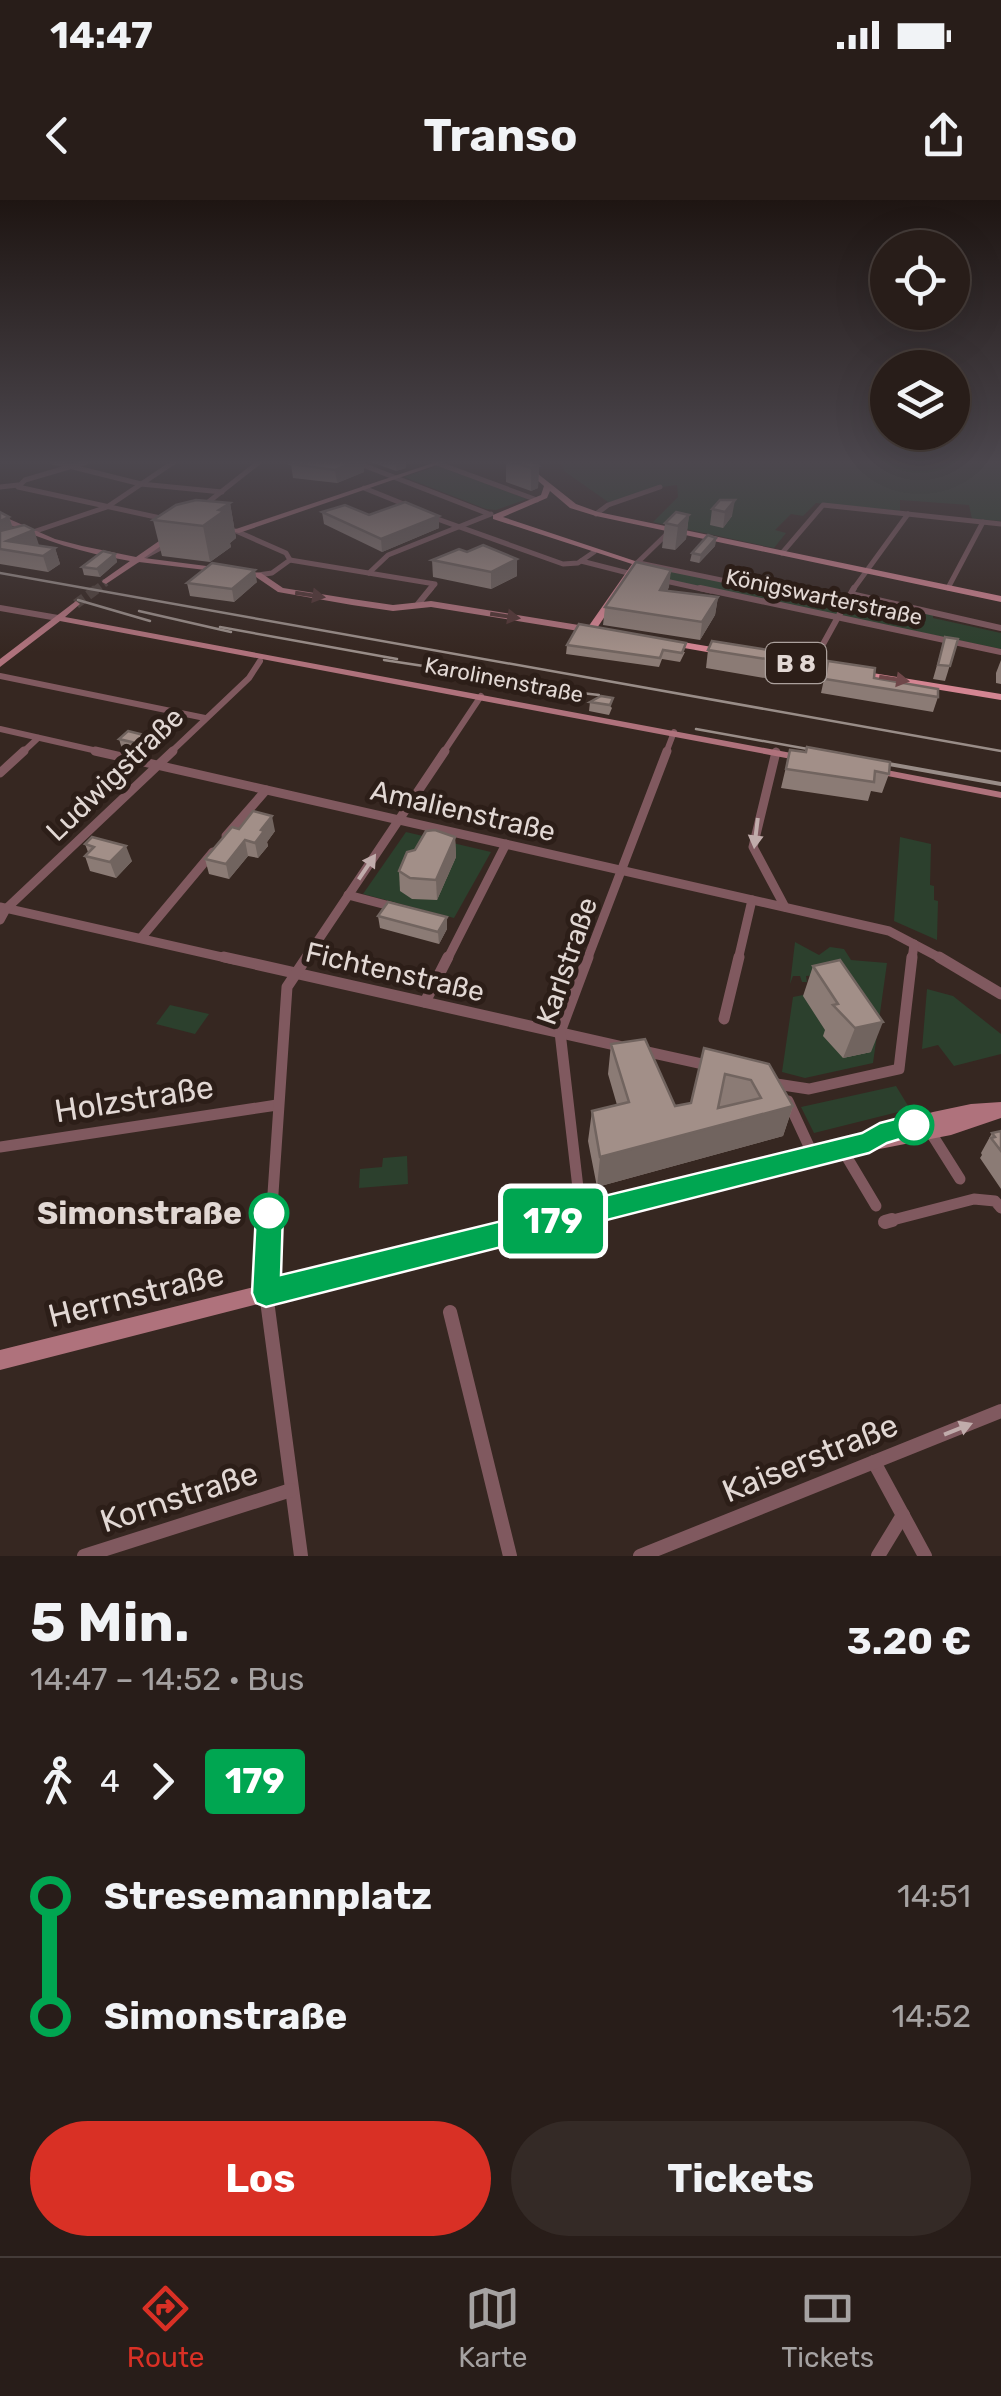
<!DOCTYPE html>
<html lang="de">
<head>
<meta charset="utf-8">
<style>
	body { margin:0; font-family:Rubik,sans-serif; background:#342a26; color:#f1f3f6; height:100vh; display:flex; flex-direction:column; font-size:38px; white-space:nowrap }
	* { box-sizing:border-box; margin:0 }
	p { font-size:32px; color:#a5a2a2 }
	.icon { flex:none; width:55px; height:55px; fill:none; stroke:currentColor; stroke-width:2; stroke-linecap:round; stroke-linejoin:round }
	.map { position:relative; height:1356px; overflow:hidden }
	.sheet { display:flex; flex-direction:column; background:#281d19; flex:1 }
	.sheet>* { flex:none }
	.badge { padding:0 20px; border-radius:8px; font-size:35px; line-height:65px }
	.controls { position:absolute; left:870px; top:30px; display:grid; gap:20px }
	.controls a { display:grid; place-items:center; width:100px; height:100px; border-radius:50%; background:#281d19; box-shadow:0 10px 40px #0002,0 0 0 2px #443b38; font-size:50px }
	.map>.badge { position:absolute; translate:-50% -50%; box-shadow:0 0 0 5px #fff }
	.legs { display:flex; align-items:center; gap:15px; height:110px; padding:0 30px; font-size:32px }
	.legs p { margin-inline-start:auto }
	.head { display:flex; align-items:center; justify-content:space-between; height:170px; padding:0 30px }
	h1 { font-size:55px; font-weight:700; line-height:75px }
	.cta { display:flex; gap:20px; margin-top:auto; padding:20px 30px }
	.cta a { flex:1; height:115px; border-radius:60px; background:#d93025; color:#fff; font-size:40px; font-weight:700; line-height:115px; text-align:center }
	.cta a+a { background:#342a26; color:#f1f3f6 }
	ul { padding:0 30px; list-style:none }
	li { display:flex; align-items:center; gap:35px; height:120px; font-size:38px }
	li i { display:grid; place-items:center; width:15px; height:100%; margin:0 12px; background:currentColor }
	li i::after { content:''; width:25px; height:25px; margin:-12px; border:8px solid; border-radius:50%; background:#281d19 }
	li p { margin-inline-start:auto }
	li:first-child i { background:linear-gradient(#0000 50%,currentColor 0) }
	li:last-child i { background:linear-gradient(currentColor 50%,#0000 0) }
	.status { display:flex; justify-content:space-between; align-items:center; height:70px; padding:0 50px; background:#281d19; direction:ltr }
	.status svg { height:28px; fill:currentColor }
	header { display:flex; justify-content:space-between; align-items:center; height:130px; padding:0 30px; background:#281d19; font-size:45px; font-weight:700 }
	.dock { display:flex; justify-content:space-around; align-items:center; height:140px; border-top:2px solid #443b38; background:#281d19; font-size:28px; color:#a5a2a2 }
	.dock a { display:grid; justify-items:center; gap:5px }
	.dock .current { color:#d93025 }
	.map>svg:first-child { display:block }
	.green { fill:#2c402d }
	.lines { fill:none; stroke-linecap:round; stroke-linejoin:round }
	.secondary-tunnel-far1 { stroke:#50423c; stroke-width:8; stroke-dasharray:8 4; stroke-linecap:butt }
	.secondary-tunnel { stroke:#50423c; stroke-width:10; stroke-dasharray:10 5; stroke-linecap:butt }
	.street-far4 { stroke:#80595f; stroke-width:5 }
	.street-far3 { stroke:#80595f; stroke-width:6 }
	.street-far2 { stroke:#80595f; stroke-width:9 }
	.street-far1 { stroke:#80595f; stroke-width:11 }
	.street { stroke:#80595f; stroke-width:14 }
	.secondary { fill:#af727c; fill-rule:evenodd }
	.primary { fill:#d48592; fill-rule:evenodd }
	.rail-far1 { stroke:#998d88; stroke-width:2.5 }
	.rail { stroke:#998d88; stroke-width:4 }
	.wall { fill:#8b7b75 }
	.shaded-wall { fill:#71645f }
	.building { fill:#a28f88; stroke:#71645f; stroke-width:2.5; fill-rule:evenodd }
	.oneway { fill:#533736 }
	.oneway2 { fill:#6f4749 }
	.oneway3 { fill:#c0acab }
	.line-1 { fill:#00a651; stroke:#fff; stroke-width:2.5 }
	.stop-1-dot { fill:#fff; stroke:#00a651; stroke-width:5 }
	.labels { text-anchor:middle; dominant-baseline:central; stroke-width:10; stroke-linejoin:round; paint-order:stroke }
	.far-street-label { font-size:22px; fill:#e2d8d4; stroke:#2c1e18 }
	.shield { fill:#2c1e18; stroke:#aba09c; stroke-width:2.5 }
	.shield-label { font-size:25px; font-weight:bold; fill:#e2d8d4 }
	.street-label { font-size:28px; fill:#e2d8d4; stroke:#2c1e18 }
	.near-street-label { font-size:32px; fill:#e2d8d4; stroke:#2c1e18 }
	.near-stop-label { font-size:32px; font-weight:bold; fill:#e2d8d4; stroke:#2c1e18; text-anchor:end }
</style>
</head>
<body>
<div class="status"><b>14:47</b><svg viewBox="0 0 49 12"><path d="M0 12V9h3v3zM5 12V6h3v6zM10 12V3h3v9zM15 12V0h3v12zM26 1h20v11H26zM47 4h2v5h-2z"/></svg></div>
<header><svg class="icon" aria-label="back" viewBox="0 0 24 24"><path d="M15 5l-7 7 7 7"/></svg>Transo<svg class="icon" aria-label="share" viewBox="0 0 24 24"><path d="M12 15V3M7 8l5-5 5 5M5 13v7h14v-7"/></svg></header>
<div class="map">
<svg width="1001" height="1356" viewBox="0 0 1001 1356">
	<rect width="100%" height="100%" fill="#362721"/>
	<g class="green">
		<polygon points="561,262 984,262 1001,265 1001,321 972,319 969,305 900,300 900,311 816,303 803,316 791,314 775,330 786,333 774,348 653,322 678,297 677,285 655,288 611,304 564,271"/>
		<polygon points="438,266 527,299 496,310 486,309 404,277"/>
		<polygon points="644,366 853,408 858,397 933,414 933,418 1001,433 1001,449 637,374"/>
		<polygon points="406,632 491,652 454,718 363,694"/>
		<polygon points="900,637 931,644 930,685 934,686 934,700 938,701 937,740 894,721"/>
		<polygon points="795,742 819,755 830,747 844,749 851,760 887,763 873,863 805,878 782,872 793,797 823,791 818,775 806,776 807,782 802,782 800,776 793,776 790,784"/>
		<polygon points="927,789 953,796 1001,834 1001,854 954,866 938,845 922,849"/>
		<polygon points="170,805 209,814 195,834 156,824"/>
		<polygon points="896,886 910,909 814,933 801,907"/>
		<polygon points="407,956 408,984 359,988 360,969 382,967 383,958"/>
	</g>
	<g class="lines">
		<polyline class="secondary-tunnel-far1" points="94,391 106,382"/>
		<polyline class="secondary-tunnel" points="76,404 98,388"/>
		<g class="street-far4">
			<polyline points="53,262 141,284 222,292"/>
			<polyline points="86,262 25,280 18,287 165,319"/>
			<polyline points="355,262 489,314"/>
			<polyline points="434,262 537,300"/>
			<polyline points="0,287 18,285"/>
			<polyline points="364,288 411,307"/>
			<polyline points="202,307 259,262"/>
			<polyline points="596,314 608,305 660,287"/>
			<polyline points="429,316 563,364 578,363 594,352"/>
			<polyline points="236,331 286,353 290,360"/>
			<polyline points="30,333 107,307 174,262"/>
			<polyline points="782,353 823,305 1001,324"/>
			<polyline points="138,360 168,344"/>
			<polyline points="581,361 636,375"/>
			<polyline points="637,363 671,330"/>
			<polyline points="639,363 775,391"/>
			<polyline points="369,373 388,355 491,314"/>
			<polyline points="258,375 272,373 290,360 435,384 429,391"/>
			<polyline points="661,380 711,391"/>
			<polyline points="948,388 983,322"/>
			<polyline points="852,391 908,314"/>
		</g>
		<g class="street-far3">
			<polyline points="700,388 1001,452"/>
			<polyline points="763,388 846,405"/>
			<polyline points="851,394 1001,428"/>
			<polyline points="418,404 431,388"/>
			<polyline points="0,408 58,418"/>
			<polyline points="811,466 854,388"/>
			<polyline points="0,476 205,518"/>
			<polyline points="0,529 106,553"/>
			<polyline points="22,553 38,538"/>
			<polyline points="170,553 249,478 260,461"/>
			<polyline points="443,553 481,496"/>
			<polyline points="666,553 674,532"/>
		</g>
		<g class="street-far2">
			<polyline points="95,551 889,731 944,760"/>
			<polyline points="776,552 753,647 785,707"/>
			<polyline points="0,573 24,551"/>
			<polyline points="226,636 266,590"/>
			<polyline points="348,695 394,707"/>
			<polyline points="0,707 235,760"/>
			<polyline points="0,720 6,709 173,551"/>
			<polyline points="141,738 213,652"/>
			<polyline points="305,760 445,551"/>
			<polyline points="447,760 506,644"/>
			<polyline points="587,760 667,551"/>
			<polyline points="738,760 752,700"/>
			<polyline points="912,760 914,744"/>
		</g>
		<g class="street-far1">
			<polyline points="224,757 619,846"/>
			<polyline points="939,757 1001,794"/>
			<polyline points="425,802 448,757"/>
			<polyline points="724,819 739,757"/>
			<polyline points="639,850 707,865"/>
			<polyline points="770,883 809,889 899,869 912,757"/>
			<polyline points="788,901 813,955"/>
			<polyline points="931,933 960,979"/>
			<polyline points="0,947 277,905"/>
			<polyline points="842,949 876,1006"/>
			<polyline points="581,1014 560,832 588,757"/>
			<polyline points="885,1022 974,999 995,1001 1001,1008"/>
			<polyline points="271,1023 287,787 307,757"/>
		</g>
		<g class="street">
			<polyline points="271,1020 266,1093 301,1356"/>
			<polyline points="885,1022 892,1020"/>
			<polyline points="450,1112 510,1356"/>
			<polyline points="874,1262 925,1356"/>
			<polyline points="84,1356 291,1290"/>
			<polyline points="640,1356 1001,1211"/>
			<polyline points="878,1356 903,1315"/>
		</g>
		<g class="secondary">
			<polygon points="436,262 445,262 239,333 217,328 221,326 236,329"/>
			<path d="M0 315 55 339 82 346 136 357 172 332 176 334 175 336 144 358 222 368 226 370 222 372 139 362 106 384 102 382 103 380 130 361C84 353 42 341 0 320Z"/>
			<polygon points="239,371 261,373 283,388 352,399 393,405 431,401 591,427 595,430 591,433 431,407 393,411 352,405 278,392 256,377 239,375"/>
			<polygon points="76,401 80,404 65,417 802,555 807,558 802,561 60,421 0,467 0,459"/>
			<polygon points="876,568 1001,592 1001,598 872,573 871,571 872,569"/>
			<polygon points="1001,902 1001,918 951,935 813,962 0,1170 0,1150 813,948 863,938 890,925 933,912 971,904"/>
		</g>
		<g class="primary">
			<polygon points="516,262 523,262 576,304 598,312 1001,396 1001,402 596,316 570,308 550,291 547,298 503,317 641,363 597,428 609,430 609,434 588,432 586,430 632,364 493,319 493,315 541,295 544,286"/>
			<polygon points="671,440 724,449 729,452 724,455 667,445 667,441"/>
			<polygon points="775,457 1001,494 1001,500 771,462 771,458"/>
		</g>
		<g class="rail-far1">
			<polyline points="0,373 1001,551"/>
			<polyline points="78,400 150,421"/>
			<polyline points="139,411 231,432"/>
			<polyline points="220,427 397,459"/>
			<polyline points="384,460 542,484"/>
			<polyline points="529,487 599,495"/>
			<polyline points="696,529 830,553"/>
		</g>
		<polyline class="rail" points="816,551 1001,584"/>
	</g>
	<g class="wall">
		<polygon points="294,262 363,262 364,272 337,283 293,278 291,264"/>
		<polygon points="371,262 406,262 406,268 396,271"/>
		<polygon points="506,262 534,262 539,266 538,288 531,291 506,282"/>
		<polygon points="720,300 732,316 723,328 710,325 712,309"/>
		<polygon points="230,303 236,338 230,343 231,347 210,362 162,356 153,320"/>
		<polygon points="0,312 9,317 13,328 39,345 55,348 60,364 48,372 0,364"/>
		<polygon points="322,312 369,315 439,316 439,328 382,352 324,324"/>
		<polygon points="689,315 686,339 675,350 662,348 665,323"/>
		<polygon points="716,338 715,346 699,363 690,361 692,353"/>
		<polygon points="115,354 117,362 100,377 84,375 82,367"/>
		<polygon points="432,360 517,376 491,389 433,377"/>
		<polygon points="257,382 234,402 190,396 187,383"/>
		<polygon points="669,387 667,391 718,397 715,415 700,440 603,425 605,407"/>
		<polygon points="945,437 958,439 945,481 933,479"/>
		<polygon points="567,445 685,452 680,462 662,459 659,467 566,454"/>
		<polygon points="708,450 794,454 788,482 706,468"/>
		<polygon points="1001,460 1001,484 996,483 996,473"/>
		<polygon points="828,461 874,478 938,497 933,512 821,493"/>
		<polygon points="601,496 612,508 609,515 589,511 590,502"/>
		<polygon points="119,539 147,545 139,553 122,549"/>
		<polygon points="790,550 889,574 882,593 871,591 868,601 781,588"/>
		<polygon points="239,629 275,631 267,642 268,646 258,658 248,656 229,679 209,674 205,659"/>
		<polygon points="455,637 456,657 437,700 412,699 400,691 399,671"/>
		<polygon points="85,644 132,661 116,678 90,671 85,656 88,652"/>
		<polygon points="378,716 447,729 439,744 380,728"/>
		<polygon points="813,766 871,852 843,858 823,836 825,830 803,796"/>
		<polygon points="611,844 675,906 691,903 704,848 793,906 783,936 597,987 588,941 592,911 617,905 608,874"/>
		<polygon points="1001,931 1001,989 980,958 982,955 981,953 992,933"/>
	</g>
	<g class="shaded-wall">
		<polygon points="355,262 363,262 364,272 337,283 335,270"/>
		<polygon points="396,262 406,262 406,268 396,271"/>
		<polygon points="539,266 538,288 531,291 531,268"/>
		<polygon points="735,300 732,316 723,328 725,312"/>
		<polygon points="230,303 236,338 230,343 231,347 210,362 203,326 219,310"/>
		<polygon points="689,315 686,339 675,350 678,326"/>
		<polygon points="439,316 439,328 382,352 381,339"/>
		<polygon points="9,317 14,332 0,338 0,321"/>
		<polygon points="34,330 39,345 7,341"/>
		<polygon points="716,338 715,346 699,363 701,355"/>
		<polygon points="55,348 60,364 48,372 43,356"/>
		<polygon points="115,354 117,362 100,377 97,369"/>
		<polygon points="517,359 517,376 491,389 491,372"/>
		<polygon points="255,370 257,382 234,402 232,389"/>
		<polygon points="671,370 669,387 658,407 660,390"/>
		<polygon points="718,397 715,415 700,440 702,422"/>
		<polygon points="144,535 147,545 139,553 136,543"/>
		<polygon points="272,616 275,631 267,642 268,646 258,658 255,643 261,630"/>
		<polygon points="455,637 456,657 437,700 436,680"/>
		<polygon points="245,640 248,656 229,679 226,664"/>
		<polygon points="126,646 132,661 116,678 110,662"/>
		<polygon points="447,717 447,729 439,744 438,732"/>
		<polygon points="883,822 871,852 843,858 855,828"/>
		<polygon points="793,906 783,936 597,987 600,957"/>
	</g>
	<g class="building">
		<polygon points="294,262 355,262 335,270 291,264"/>
		<polygon points="513,262 534,262 539,266 531,268"/>
		<polygon points="196,300 230,303 219,310 224,311 203,326 153,320 176,305"/>
		<polygon points="720,300 735,300 725,312 712,309"/>
		<polygon points="405,302 439,316 381,339 322,312 345,305 369,315"/>
		<polygon points="0,312 9,317 0,321"/>
		<polygon points="676,312 689,315 678,326 665,323"/>
		<polygon points="24,325 34,330 7,341 55,348 43,356 0,349 0,331"/>
		<polygon points="708,335 716,338 701,355 692,353"/>
		<polygon points="483,345 517,359 491,372 432,360 459,349 467,352"/>
		<polygon points="103,351 115,354 97,369 82,367"/>
		<polygon points="636,362 671,370 660,390 718,397 702,422 605,407"/>
		<polygon points="212,363 255,370 232,389 187,383"/>
		<polygon points="579,424 686,443 682,453 663,450 660,458 567,445"/>
		<polygon points="945,437 958,439 950,466 938,465"/>
		<polygon points="712,441 794,454 792,463 708,450"/>
		<polygon points="828,461 875,468 874,478 938,489 938,497 825,479"/>
		<polygon points="601,496 613,498 610,505 590,502"/>
		<polygon points="128,531 144,535 136,543 119,539"/>
		<polygon points="807,547 890,562 889,574 875,571 874,582 786,569 790,550 806,552"/>
		<polygon points="253,611 272,616 261,630 264,631 255,643 245,640 226,664 205,659 232,627 239,629"/>
		<polygon points="435,630 455,637 436,680 410,678 399,671 407,652 415,650 426,631"/>
		<polygon points="92,637 126,646 110,662 85,656 94,647 85,644"/>
		<polygon points="388,702 447,717 438,732 378,716"/>
		<polygon points="840,760 883,822 855,828 833,805 838,804 813,766"/>
		<path d="M645 839 675 906 691 903 704 848 769 864 793 906 600 957 592 911 629 902 611 844ZM725 874 751 880 761 898 718 908Z"/>
		<polygon points="1001,931 1001,951 991,938 995,937 992,933"/>
	</g>
	<defs><path id="oneway-solid" d="M-6-.8H1V-3.2L6.5 0L1 3.2V.8H-6Z" transform="scale(2.5)"/></defs>
	<g class="oneway">
		<use href="#oneway-solid" transform="translate(310 395) rotate(9)"/>
		<use href="#oneway-solid" transform="translate(505 416) rotate(9)"/>
	</g>
	<use class="oneway2" href="#oneway-solid" transform="translate(894 479) rotate(9)"/>
	<g class="oneway3">
		<use href="#oneway-solid" transform="translate(756 633) rotate(97)"/>
		<use href="#oneway-solid" transform="translate(367 667) rotate(-56)"/>
		<use href="#oneway-solid" transform="translate(958 1229) rotate(-22)"/>
	</g>
	<linearGradient id="sky" x2="0" y2="1"><stop stop-color="#1e1512"/><stop offset="0.58" stop-color="#4c474e"/><stop offset="1" stop-color="#4c474e" stop-opacity="0"/></linearGradient>
	<rect width="1001" height="452" fill="url(#sky)"/>
	<polygon class="line-1" points="914,914 923,917 927,925 923,932 887,943 869,953 266,1107 256,1103 252,1093 256,1013 260,1005 269,1001 279,1005 283,1013 281,1075 862,933 880,923"/>
	<g class="stop-1-dot">
		<circle cx="914" cy="925" r="18"/>
		<circle cx="269" cy="1013" r="18"/>
	</g>
	<g class="labels">
		<g class="far-street-label">
			<text transform="translate(824 397) rotate(12)">Königswarterstraße</text>
			<text transform="translate(504 480) rotate(11)">Karolinenstraße</text>
		</g>
		<rect class="shield" x="766" y="443" width="60" height="40" rx="8"/>
		<g class="shield-label">
			<text x="796" y="463">B 8</text>
		</g>
		<g class="street-label">
			<text transform="translate(115 574) rotate(-44)">Ludwigstraße</text>
			<text transform="translate(463 611) rotate(13)">Amalienstraße</text>
			<text transform="translate(567 761) rotate(-71)">Karlstraße</text>
			<text transform="translate(395 772) rotate(13)">Fichtenstraße</text>
		</g>
		<g class="near-street-label">
			<text transform="translate(134 899) rotate(-9)">Holzstraße</text>
			<text transform="translate(136 1095) rotate(-14)">Herrnstraße</text>
			<text transform="translate(810 1258) rotate(-22)">Kaiserstraße</text>
			<text transform="translate(179 1297) rotate(-18)">Kornstraße</text>
		</g>
		<g class="near-stop-label">
			<text x="242" y="1013">Simonstraße</text>
		</g>
	</g>
</svg>
<div class="controls">
<a><svg class="icon" aria-label="locate" viewBox="0 0 24 24"><circle cx="12" cy="12" r="6"/><path d="M12 2v4M12 18v4M2 12h4M18 12h4"/></svg></a>
<a><svg class="icon" aria-label="layers" viewBox="0 0 24 24"><path d="M12 4l9 5-9 5-9-5zM3 14l9 5 9-5"/></svg></a>
</div>
<b class="badge" style="left:553px;top:1021px;background:#00a651;color:#fff">179</b>
</div>
<section class="sheet">
<div class="head"><div><h1>5 Min.</h1><p>14:47 – 14:52 · Bus</p></div><b>3.20 €</b></div>
<div class="legs"><svg class="icon" aria-label="walk" viewBox="0 0 24 24"><circle cx="13" cy="4" r="2"/><path d="M13 8l-2 6 4 7M11 14l-3 7M7 12l3-4h3l4 4"/></svg>4<svg class="icon" aria-label="forward" viewBox="0 0 24 24"><path d="M9 5l7 7-7 7"/></svg><b class="badge" style="background:#00a651;color:#fff">179</b></div>
<ul>
<li><i style="color:#00a651"></i><b>Stresemannplatz</b><p>14:51</p></li>
<li><i style="color:#00a651"></i><b>Simonstraße</b><p>14:52</p></li>
</ul>
<div class="cta"><a>Los</a><a>Tickets</a></div>
</section>
<nav class="dock">
<a class="current"><svg class="icon" aria-label="directions" viewBox="0 0 24 24"><path d="M12 3l9 9-9 9-9-9zM9 14v-3h6M13 9l2 2-2 2"/></svg>Route</a>
<a><svg class="icon" aria-label="map" viewBox="0 0 24 24"><path d="M3 6l6-2 6 2 6-2v14l-6 2-6-2-6 2zM9 4v14M15 6v14"/></svg>Karte</a>
<a><svg class="icon" aria-label="tickets" viewBox="0 0 24 24"><path d="M3 7h18v10H3zM15 7v10"/></svg>Tickets</a>
</nav>
</body>
</html>
